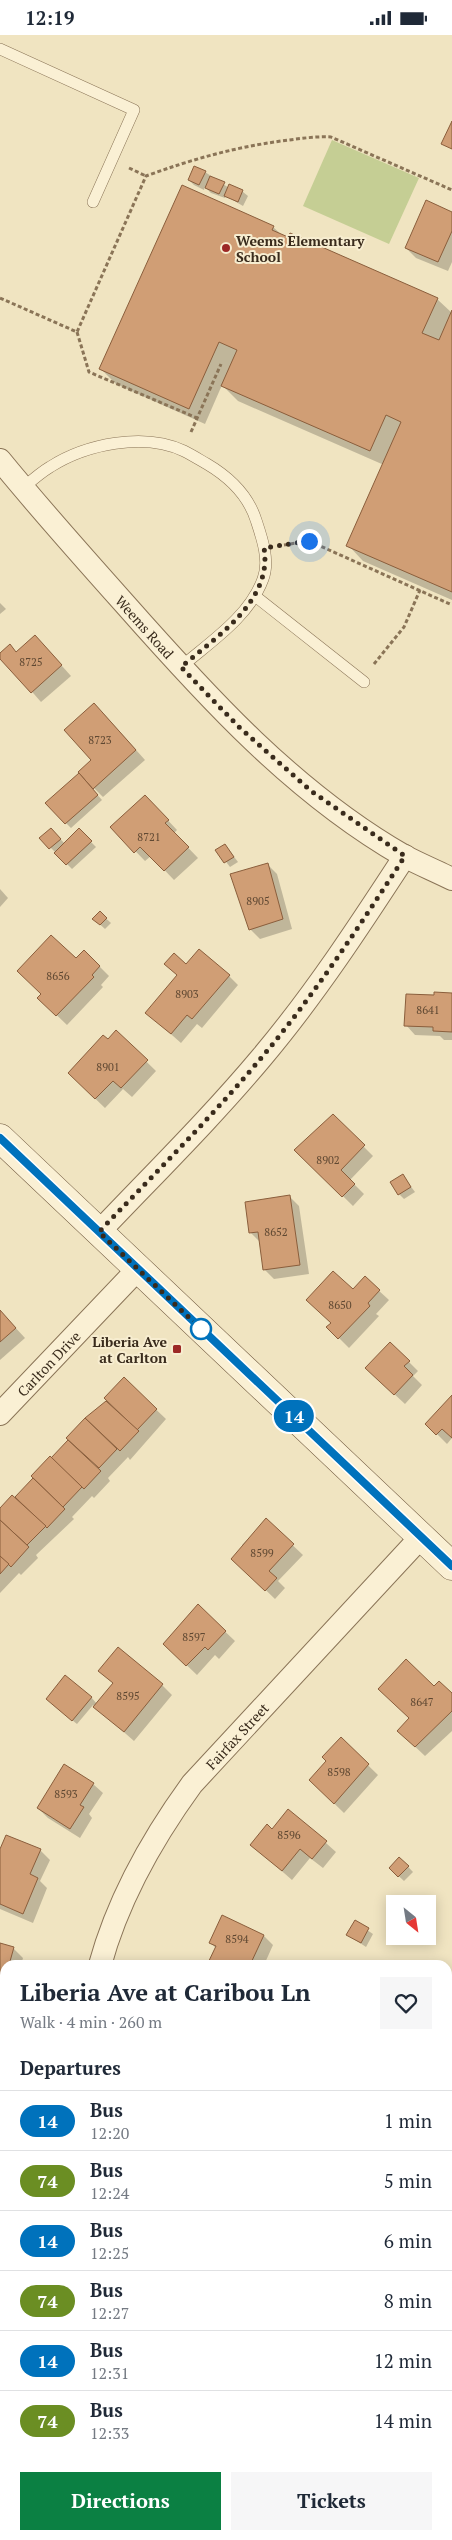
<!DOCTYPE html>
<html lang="en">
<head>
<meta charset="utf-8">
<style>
	body { margin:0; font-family:"PT Serif",serif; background:#f6f6f7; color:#1f2937; height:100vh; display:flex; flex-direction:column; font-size:19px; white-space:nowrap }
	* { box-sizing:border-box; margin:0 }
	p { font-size:16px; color:#747a83 }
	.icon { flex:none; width:28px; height:28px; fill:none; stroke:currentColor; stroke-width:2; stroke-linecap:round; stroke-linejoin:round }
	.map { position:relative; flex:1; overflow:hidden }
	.details { position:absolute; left:0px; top:1925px; width:452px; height:580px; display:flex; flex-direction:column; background:#fff; border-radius:15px 15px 0 0; box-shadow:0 2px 12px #0003 }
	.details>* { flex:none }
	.badge { padding:0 10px; border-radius:16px; font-size:18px; line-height:32px }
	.needle { width:32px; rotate:150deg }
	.tools { position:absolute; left:386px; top:1860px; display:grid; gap:10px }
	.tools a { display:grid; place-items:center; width:50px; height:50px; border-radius:0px; background:#fff; box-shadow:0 2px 12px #0003; font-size:25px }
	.you { position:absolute; width:25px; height:25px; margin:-12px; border:4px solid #fff; border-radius:50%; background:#1a73e8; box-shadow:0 0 0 8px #1a73e833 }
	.map>.badge { position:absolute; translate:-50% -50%; box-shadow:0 0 0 2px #fff }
	h2 { padding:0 20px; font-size:19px; line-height:45px }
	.round { display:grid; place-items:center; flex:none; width:52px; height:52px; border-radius:0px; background:#f6f6f7 }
	.overview { display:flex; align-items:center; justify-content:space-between; height:85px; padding:0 20px }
	h1 { font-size:24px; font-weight:700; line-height:38px }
	.action { display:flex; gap:10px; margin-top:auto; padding:10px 20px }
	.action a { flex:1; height:58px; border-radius:0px; background:#0b8043; color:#fff; font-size:20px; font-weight:700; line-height:58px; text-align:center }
	.action a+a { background:#f6f6f7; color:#1f2937 }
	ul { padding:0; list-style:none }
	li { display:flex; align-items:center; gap:15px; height:60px; padding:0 20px; border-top:1px solid #e0e1e3 }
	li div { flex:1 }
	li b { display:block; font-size:19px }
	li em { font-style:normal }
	li .badge { min-width:55px; font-weight:700; text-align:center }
	.status { display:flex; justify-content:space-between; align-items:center; height:35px; padding:0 25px; background:#fff; direction:ltr }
	.status svg { height:14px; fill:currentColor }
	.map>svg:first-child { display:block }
	.green { fill:#c5ce94 }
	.shadow { fill:#0003 }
	.building { fill:#d09e75; stroke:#8a5e3c }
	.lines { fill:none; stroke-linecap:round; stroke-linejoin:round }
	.lane-casing { stroke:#8a7457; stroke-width:12 }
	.street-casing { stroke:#8a7457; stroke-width:24 }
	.secondary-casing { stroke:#6c553b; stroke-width:29 }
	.path { stroke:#8a7457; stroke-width:3; stroke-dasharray:4 2.5; stroke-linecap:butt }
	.lane { stroke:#faf0d4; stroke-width:11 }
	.street { stroke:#faf0d4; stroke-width:22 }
	.secondary { stroke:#faf0d4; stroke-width:28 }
	.line-casing { stroke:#fff; stroke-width:11 }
	.line { stroke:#0072bc; stroke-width:8 }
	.walk { stroke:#392b1c; stroke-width:5; stroke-dasharray:0 9 }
	.poi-dot { fill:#9c2825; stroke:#f7edd0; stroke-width:2 }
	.stop-dot { fill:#fff; stroke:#0072bc; stroke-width:2.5 }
	.labels { text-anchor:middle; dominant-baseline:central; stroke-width:4; stroke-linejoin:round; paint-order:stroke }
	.number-label { font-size:11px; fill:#5f4832 }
	.poi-label { font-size:14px; font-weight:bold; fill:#392b1c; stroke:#f7edd0; text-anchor:start }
	.street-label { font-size:14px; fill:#392b1c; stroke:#f7edd0 }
</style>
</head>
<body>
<div class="status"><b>12:19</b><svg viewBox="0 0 49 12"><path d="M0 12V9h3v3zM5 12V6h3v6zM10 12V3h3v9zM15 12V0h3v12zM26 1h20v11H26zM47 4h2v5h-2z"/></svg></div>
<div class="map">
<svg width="452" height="2505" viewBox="0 0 452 2505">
	<rect width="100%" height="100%" fill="#f0e4c1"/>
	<polygon class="green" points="332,105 419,143 389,209 303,171"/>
	<g class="shadow">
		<polygon points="205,137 229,153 230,151 243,157 248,161 243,171 226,161 225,163 211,158 205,152 204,155 194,150 189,145"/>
		<polygon points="452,178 452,227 448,236 416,223 406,213"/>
		<polygon points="273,192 284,202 437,264 452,278 452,565 363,526 348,510 384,430 238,366 222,350 205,389 116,349 101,334"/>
		<polygon points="0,568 6,574 0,579"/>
		<polygon points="44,611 71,641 41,667 0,620"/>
		<polygon points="104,679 145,725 103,762 94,753 93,755 102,765 71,793 66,788 79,740 93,725"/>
		<polygon points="145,761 177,795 174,798 198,823 174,845 151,821 145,826 112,792"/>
		<polygon points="51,794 65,809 79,795 96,812 72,834 41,803"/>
		<polygon points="225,810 238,827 230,832 217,815"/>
		<polygon points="267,829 277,839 292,894 260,904 250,894"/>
		<polygon points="0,854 8,863 0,872"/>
		<polygon points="100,878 111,888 105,894 94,884"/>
		<polygon points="84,916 109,941 101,950 103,952 67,990 39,963"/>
		<polygon points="166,929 186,930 229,941 238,950 202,993 197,989 181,1008 147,978 178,941"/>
		<polygon points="452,960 452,1005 444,1005 440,1001 415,1000 406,990"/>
		<polygon points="116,997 156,1036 132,1062 123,1054 105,1073 79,1048"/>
		<polygon points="333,1081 373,1121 350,1145 364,1159 353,1171 296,1115"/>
		<polygon points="403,1141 415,1157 404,1164 399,1159"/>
		<polygon points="290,1162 299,1171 309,1239 274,1244 264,1234 260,1207 250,1197"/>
		<polygon points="365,1243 389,1265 376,1279 379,1281 349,1313 328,1292 353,1256"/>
		<polygon points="0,1276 25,1303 0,1325"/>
		<polygon points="409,1327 418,1336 413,1341 422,1350 405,1369 377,1343"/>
		<polygon points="124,1344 166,1384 130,1425 128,1422 108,1443 110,1446 94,1463 92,1461 72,1482 74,1484 36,1520 38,1523 21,1540 19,1538 0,1558 0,1475 15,1464 35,1443 32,1441 70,1405 68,1403 94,1376 96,1378 108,1366"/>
		<polygon points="452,1362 452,1403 447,1409 427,1389"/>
		<polygon points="266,1485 303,1520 278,1546 285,1553 275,1564 243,1533 244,1512 242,1510"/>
		<polygon points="198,1571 235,1606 219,1624 215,1620 197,1640 174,1618"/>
		<polygon points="100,1636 162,1650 172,1660 134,1706 93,1670 77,1689 52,1669 91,1662 97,1669 114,1649"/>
		<polygon points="434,1653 452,1660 452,1696 425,1721 408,1705"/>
		<polygon points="341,1704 378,1740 344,1778 310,1745 328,1726"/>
		<polygon points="93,1749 103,1758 89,1779 92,1783 80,1803 48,1783 38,1773"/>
		<polygon points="289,1775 336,1817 323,1833 310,1823 292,1845 252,1810 272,1795"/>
		<polygon points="40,1815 50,1825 40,1846 47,1853 33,1888 0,1874 0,1817"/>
		<polygon points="400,1823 413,1837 404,1846 390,1833"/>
		<polygon points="355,1887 373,1899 366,1912 348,1900"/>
		<polygon points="264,1901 273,1910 264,1930 208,1930 216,1913 210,1908"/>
		<polygon points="0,1910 14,1914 23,1923 21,1930 5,1930 5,1956 0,1971"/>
	</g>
	<g class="building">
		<polygon points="452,86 452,114 441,109"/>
		<polygon points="194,131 206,136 199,150 188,145"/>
		<polygon points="210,141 225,147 219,159 205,153"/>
		<polygon points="229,149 243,155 238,167 224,161"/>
		<polygon points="182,150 274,191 272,195 288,202 290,198 438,263 422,298 439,305 452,275 452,557 346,511 401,387 386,380 370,416 221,351 237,315 219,307 189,374 99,334"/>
		<polygon points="426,165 452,177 452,196 438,227 405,213"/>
		<polygon points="35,600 62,630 31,658 0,624 0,618 10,609 16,617"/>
		<polygon points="94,668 136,715 93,754 78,737 91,725 64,695"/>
		<polygon points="79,738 98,760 65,789 45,768"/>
		<polygon points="145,760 169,785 165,788 189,812 164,836 140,812 134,818 110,792"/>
		<polygon points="51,793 61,804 49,814 39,803"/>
		<polygon points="79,793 92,806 66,830 54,818"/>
		<polygon points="225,809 234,822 224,828 215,815"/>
		<polygon points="268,828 283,884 249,895 230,839"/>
		<polygon points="100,876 107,883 100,890 92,884"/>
		<polygon points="51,900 76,923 84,915 100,931 92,940 94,942 56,981 37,963 41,959 17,936"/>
		<polygon points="199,914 230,940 192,984 187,980 171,999 145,978 177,940 164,929 174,918 186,929"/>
		<polygon points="434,957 452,958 452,997 433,996 433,992 404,991 406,959 434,960"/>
		<polygon points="116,995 148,1025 121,1053 113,1046 95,1064 68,1038 103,1000 108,1004"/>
		<polygon points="333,1079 365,1110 341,1135 355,1149 342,1162 294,1115"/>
		<polygon points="403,1139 411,1152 398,1160 390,1147"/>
		<polygon points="290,1160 300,1230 263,1235 258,1197 249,1198 245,1167"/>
		<polygon points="333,1236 353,1254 365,1241 380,1255 368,1268 370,1271 338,1304 326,1292 331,1288 306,1265"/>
		<polygon points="0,1275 16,1293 0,1307"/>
		<polygon points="390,1307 410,1326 404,1331 413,1340 394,1360 365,1333"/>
		<polygon points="124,1342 157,1374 137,1395 104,1363"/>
		<polygon points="452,1360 452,1403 442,1394 436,1400 425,1389"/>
		<polygon points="106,1366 139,1396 120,1416 85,1383"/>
		<polygon points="85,1383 117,1414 99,1433 66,1403"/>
		<polygon points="68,1405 101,1436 84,1454 51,1423"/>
		<polygon points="50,1421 82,1452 63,1472 31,1441"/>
		<polygon points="33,1443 65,1474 47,1493 15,1462"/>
		<polygon points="12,1460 46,1491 27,1510 0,1485 0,1473"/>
		<polygon points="266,1483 294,1509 269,1536 277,1543 265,1556 231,1524"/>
		<polygon points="0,1485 29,1512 11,1532 0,1521"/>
		<polygon points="0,1521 9,1529 0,1539"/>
		<polygon points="198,1569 226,1596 208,1615 205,1612 186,1631 163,1609"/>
		<polygon points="118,1612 163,1649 124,1697 93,1672 113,1648 98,1636"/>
		<polygon points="406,1624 434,1651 439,1646 452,1658 452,1676 415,1712 397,1696 409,1683 378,1654"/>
		<polygon points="65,1640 92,1662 72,1686 46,1664"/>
		<polygon points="341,1702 369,1729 334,1769 309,1745 326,1726 322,1722"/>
		<polygon points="64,1729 94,1748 80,1770 84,1772 70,1794 37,1773"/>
		<polygon points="288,1774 327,1806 312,1824 300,1814 282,1836 250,1810 267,1789 272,1794"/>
		<polygon points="6,1800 41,1814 30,1839 38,1843 23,1879 0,1869 0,1814"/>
		<polygon points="399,1822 409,1831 398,1842 389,1833"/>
		<polygon points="222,1880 264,1900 250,1930 207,1930 216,1911 209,1908"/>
		<polygon points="355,1885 369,1893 361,1908 346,1900"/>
		<polygon points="0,1908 14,1912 9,1930 5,1930 3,1950 0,1949"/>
	</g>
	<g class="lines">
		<g class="lane-casing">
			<g id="lane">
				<polyline points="0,14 134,75 93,167"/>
				<path d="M23 453C31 446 40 438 50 432 86 409 144 397 184 416 192 420 200 425 207 429 229 442 248 460 256 485 262 503 270 526 263 544 249 582 210 607 181 632"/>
				<polyline points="255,561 364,647"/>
			</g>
		</g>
		<g class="street-casing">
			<g id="street">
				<path id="s1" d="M0 425C40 474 82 521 124 568 207 662 294 758 404 821 419 829 436 836 452 844"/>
				<path d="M99 1197C154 1139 211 1083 262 1022 315 959 360 890 405 821"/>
				<path id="s2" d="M0 1379 138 1234"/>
				<path id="s3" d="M100 1930C118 1864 152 1804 192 1749L421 1502"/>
				<polyline points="448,2459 452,2459"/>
				<polyline points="65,2500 65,2505"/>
			</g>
		</g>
		<g class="secondary-casing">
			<polyline id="secondary" points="0,1103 452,1531"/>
		</g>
		<g class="path">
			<polyline points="129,133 146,141"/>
			<path d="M0 263 77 297 146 141C193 124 232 113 281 106 298 104 315 101 331 102L452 155"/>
			<polyline points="77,297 89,337 197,383"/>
			<polyline points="191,397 221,329"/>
			<polyline points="284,510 309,506 452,570"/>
			<polyline points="374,629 404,592 420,555"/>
		</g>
		<use href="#lane" class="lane"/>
		<use href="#street" class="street"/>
		<use href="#secondary" class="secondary"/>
	</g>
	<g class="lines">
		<g class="line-casing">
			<polyline id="line" points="0,1103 452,1531"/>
		</g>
		<use href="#line" class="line"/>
		<path class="walk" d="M201 1294 99 1197C154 1139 211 1083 262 1022 315 959 360 890 405 821L311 756 239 692 181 632C216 602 273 566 264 513L309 506"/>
	</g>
	<g class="poi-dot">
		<circle cx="226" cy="213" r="5"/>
		<rect x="172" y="1309" width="10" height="10" rx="2.5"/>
	</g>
	<circle class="stop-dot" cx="201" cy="1294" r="10"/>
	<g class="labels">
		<g class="number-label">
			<text x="31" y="627">8725</text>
			<text x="100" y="705">8723</text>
			<text x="149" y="802">8721</text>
			<text x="258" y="866">8905</text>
			<text x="58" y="941">8656</text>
			<text x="187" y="959">8903</text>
			<text x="428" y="975">8641</text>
			<text x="108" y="1032">8901</text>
			<text x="328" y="1125">8902</text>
			<text x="276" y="1197">8652</text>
			<text x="340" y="1270">8650</text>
			<text x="262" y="1518">8599</text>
			<text x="194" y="1602">8597</text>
			<text x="128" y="1661">8595</text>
			<text x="422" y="1667">8647</text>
			<text x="339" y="1737">8598</text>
			<text x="66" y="1759">8593</text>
			<text x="289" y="1800">8596</text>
			<text x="237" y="1904">8594</text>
		</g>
		<g class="poi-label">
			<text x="236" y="205">Weems Elementary<tspan x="236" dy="16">School</tspan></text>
			<text x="167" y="1306" text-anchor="end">Liberia Ave<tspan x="167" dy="16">at Carlton</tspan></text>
		</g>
		<g class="street-label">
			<text stroke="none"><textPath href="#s1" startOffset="221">Weems Road</textPath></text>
			<text stroke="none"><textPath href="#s2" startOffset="70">Carlton Drive</textPath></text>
			<text stroke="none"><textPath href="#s3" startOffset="270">Fairfax Street</textPath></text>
		</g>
	</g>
</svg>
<div class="tools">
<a><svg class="needle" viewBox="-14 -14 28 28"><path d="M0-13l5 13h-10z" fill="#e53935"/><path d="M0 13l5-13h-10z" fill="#747a83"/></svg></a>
</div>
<div class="you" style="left:309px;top:506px"></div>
<b class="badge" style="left:294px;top:1381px;background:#0072bc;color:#fff">14</b>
<section class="details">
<div class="overview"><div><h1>Liberia Ave at Caribou Ln</h1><p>Walk · 4 min · 260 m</p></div><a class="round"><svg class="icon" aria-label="heart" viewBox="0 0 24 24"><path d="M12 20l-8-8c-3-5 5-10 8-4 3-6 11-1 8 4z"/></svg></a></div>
<h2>Departures</h2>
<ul>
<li><span class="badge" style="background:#0072bc;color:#fff">14</span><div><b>Bus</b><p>12:20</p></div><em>1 min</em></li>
<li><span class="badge" style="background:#6b8e23;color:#fff">74</span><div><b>Bus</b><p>12:24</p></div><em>5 min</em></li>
<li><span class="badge" style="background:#0072bc;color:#fff">14</span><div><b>Bus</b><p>12:25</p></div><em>6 min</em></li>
<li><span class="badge" style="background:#6b8e23;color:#fff">74</span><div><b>Bus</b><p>12:27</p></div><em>8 min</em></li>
<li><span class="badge" style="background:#0072bc;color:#fff">14</span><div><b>Bus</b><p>12:31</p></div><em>12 min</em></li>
<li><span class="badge" style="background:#6b8e23;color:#fff">74</span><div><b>Bus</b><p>12:33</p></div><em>14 min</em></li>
</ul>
<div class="action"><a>Directions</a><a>Tickets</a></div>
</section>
</div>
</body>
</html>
